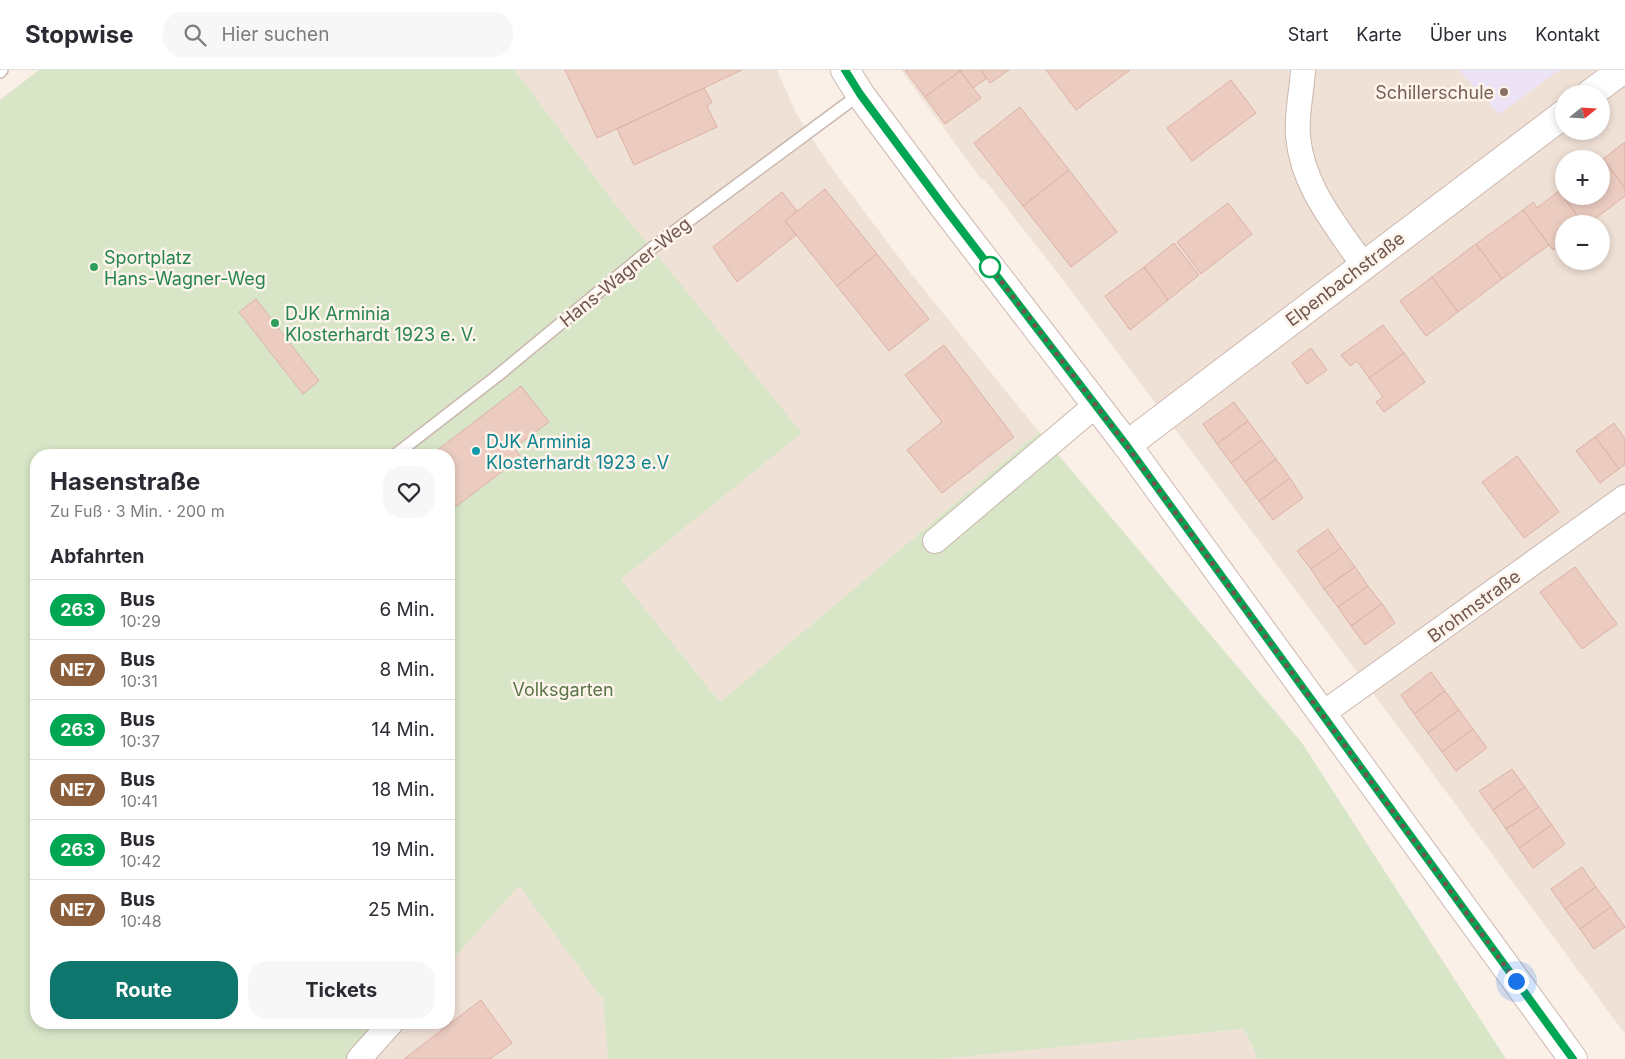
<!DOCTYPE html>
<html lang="de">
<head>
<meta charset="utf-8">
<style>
	body { margin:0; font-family:Inter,sans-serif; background:#f7f7f7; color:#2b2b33; height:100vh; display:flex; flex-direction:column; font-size:19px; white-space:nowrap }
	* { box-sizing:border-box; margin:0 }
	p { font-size:16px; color:#7c7c81 }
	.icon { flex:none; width:28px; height:28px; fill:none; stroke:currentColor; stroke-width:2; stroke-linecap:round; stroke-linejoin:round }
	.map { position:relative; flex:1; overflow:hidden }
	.sheet { position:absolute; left:30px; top:379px; width:425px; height:580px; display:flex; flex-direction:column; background:#fff; border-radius:20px; box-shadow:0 2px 8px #0003 }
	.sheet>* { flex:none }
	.badge { padding:0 10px; border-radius:16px; font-size:18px; line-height:32px }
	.needle { width:32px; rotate:72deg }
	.tools { position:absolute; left:1555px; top:15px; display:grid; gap:10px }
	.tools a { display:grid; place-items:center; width:55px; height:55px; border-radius:50%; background:#fff; box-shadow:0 2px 8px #0003; font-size:25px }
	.you { position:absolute; width:25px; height:25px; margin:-12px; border:4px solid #fff; border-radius:50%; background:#1a73e8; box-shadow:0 0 0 8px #1a73e833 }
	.map>.badge { position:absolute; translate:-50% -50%; box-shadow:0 0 0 2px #fff }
	h2 { padding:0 20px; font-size:19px; line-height:45px }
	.round { display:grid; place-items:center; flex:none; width:52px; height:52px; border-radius:20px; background:#f7f7f7 }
	.headline { display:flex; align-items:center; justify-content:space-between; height:85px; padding:0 20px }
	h1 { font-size:24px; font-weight:700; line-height:38px }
	.cta { display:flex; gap:10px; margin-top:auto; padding:10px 20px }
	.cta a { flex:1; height:58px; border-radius:20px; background:#0f766e; color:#fff; font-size:20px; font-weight:700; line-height:58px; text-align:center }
	.cta a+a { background:#f7f7f7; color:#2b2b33 }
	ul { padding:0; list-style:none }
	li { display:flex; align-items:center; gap:15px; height:60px; padding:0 20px; border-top:1px solid #e1e1e2 }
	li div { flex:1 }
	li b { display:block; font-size:19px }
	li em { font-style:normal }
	li .badge { min-width:55px; font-weight:700; text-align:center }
	header { display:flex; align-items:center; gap:30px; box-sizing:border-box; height:70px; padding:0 25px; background:#fff; border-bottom:1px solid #e1e1e2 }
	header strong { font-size:24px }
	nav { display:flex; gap:28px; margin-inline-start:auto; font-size:18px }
	.search { width:350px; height:45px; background:#f7f7f7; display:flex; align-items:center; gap:12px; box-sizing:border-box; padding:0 18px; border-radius:20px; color:#7c7c81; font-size:19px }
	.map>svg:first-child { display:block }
	.residential { fill:#f0e1d6; fill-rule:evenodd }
	.education { fill:#ede3f6 }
	.green { fill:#d8e6c7 }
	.building { fill:#ecccc1; stroke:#dcb1a4 }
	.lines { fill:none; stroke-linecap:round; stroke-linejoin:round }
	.lane-casing { stroke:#cab7ae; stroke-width:14 }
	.street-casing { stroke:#cab7ae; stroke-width:26 }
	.secondary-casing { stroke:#ceb8af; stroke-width:30 }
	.lane { stroke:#fff; stroke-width:11 }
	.street { stroke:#fff; stroke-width:24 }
	.secondary { stroke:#fff; stroke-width:28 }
	.line-casing { stroke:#fff; stroke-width:11 }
	.line { stroke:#00a651; stroke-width:8 }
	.walk { stroke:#70564e; stroke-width:5; stroke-dasharray:0 9 }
	.education-dot { fill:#8d6e63; stroke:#fdf4ec; stroke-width:2 }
	.leisure-dot { fill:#2e9e5b; stroke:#fdf4ec; stroke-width:2 }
	.stop-dot { fill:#fff; stroke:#00a651; stroke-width:2.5 }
	.culture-dot { fill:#0f9aa8; stroke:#fdf4ec; stroke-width:2 }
	.labels { text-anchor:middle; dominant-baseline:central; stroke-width:5; stroke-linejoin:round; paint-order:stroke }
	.education-label { font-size:18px; fill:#785e54; stroke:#fdf4ec; text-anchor:end }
	.leisure-label { font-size:18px; fill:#27864d; stroke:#fdf4ec; text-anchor:start }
	.street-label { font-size:18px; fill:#70564e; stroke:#fdf4ec }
	.culture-label { font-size:18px; fill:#0d838f; stroke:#fdf4ec; text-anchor:start }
	.park-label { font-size:18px; fill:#5b7548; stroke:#fdf4ec }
</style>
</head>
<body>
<header>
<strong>Stopwise</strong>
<div class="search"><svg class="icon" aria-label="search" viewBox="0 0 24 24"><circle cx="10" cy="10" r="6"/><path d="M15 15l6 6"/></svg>Hier suchen</div>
<nav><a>Start</a><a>Karte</a><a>Über uns</a><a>Kontakt</a></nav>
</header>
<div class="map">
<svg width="1625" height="989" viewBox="0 0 1625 989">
	<rect width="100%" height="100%" fill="#faf0e7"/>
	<g class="residential">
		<polygon points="515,0 777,0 796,43 828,93 913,206 1039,362 720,632 621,509 801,363 612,130"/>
		<path d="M901 0H1625V964L1379 631 1067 215 984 109 982 110ZM1564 24H1601V61H1564ZM1564 89H1601V126H1564ZM1564 154H1601V191H1564Z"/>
		<polygon points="519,816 603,930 608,989 377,989 397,953 449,952 449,893"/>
		<polygon points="1244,959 1258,989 938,989 982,984"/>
	</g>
	<polygon class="education" points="1459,0 1560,0 1499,44"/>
	<polygon class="green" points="39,0 515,0 612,130 802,363 621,509 720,632 1039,362 1302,673 1506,989 1258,989 1244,959 938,989 608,989 603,930 519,816 449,893 449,385 36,385 36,952 397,953 377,989 0,989 0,30"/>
	<g class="building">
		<polygon points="565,0 742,0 597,68"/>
		<polygon points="905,0 960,0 960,1 925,27"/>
		<polygon points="981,0 987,8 973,18 960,0"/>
		<polygon points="981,0 1009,0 990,13"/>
		<polygon points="1046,0 1130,0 1076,40"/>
		<polygon points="960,1 981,28 945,54 925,27"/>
		<polygon points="1231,10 1256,43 1192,91 1167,58"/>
		<polygon points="704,18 712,32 707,36 717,57 634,95 617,59"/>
		<polygon points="1020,37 1069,100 1023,136 974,73"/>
		<polygon points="1625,72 1625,118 1603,89"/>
		<polygon points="1603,89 1625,118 1625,126 1588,154 1583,154 1559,121 1564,118 1564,126 1601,126 1601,90"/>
		<polygon points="1069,100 1117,162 1071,197 1023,136"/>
		<polygon points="825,119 877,184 837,216 785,151"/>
		<polygon points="1559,121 1583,154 1564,154 1564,172 1553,180 1523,140 1533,132 1537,138"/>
		<polygon points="782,122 797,141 785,151 796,165 737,212 713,177"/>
		<polygon points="1228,133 1252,164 1201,204 1177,172"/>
		<polygon points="1523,140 1549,175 1502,209 1476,174"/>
		<polygon points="1174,173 1199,205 1168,230 1144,197"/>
		<polygon points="1476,174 1502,209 1458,242 1432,207"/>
		<polygon points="877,184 929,249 889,281 837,216"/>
		<polygon points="1144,197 1168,230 1130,260 1105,226"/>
		<polygon points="1432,207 1458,242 1426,266 1400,231"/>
		<polygon points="256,229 319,311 303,324 239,242"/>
		<polygon points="1383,255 1404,283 1369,308 1357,291 1350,296 1341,285"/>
		<polygon points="944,275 1014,367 942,423 907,380 942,352 905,305"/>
		<polygon points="1311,278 1327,300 1307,314 1292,293"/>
		<polygon points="1404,283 1425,312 1384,342 1376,332 1383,327 1369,308"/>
		<polygon points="521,316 549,352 514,378 521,387 449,442 449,385 431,385"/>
		<polygon points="1234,332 1248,351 1217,374 1203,354"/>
		<polygon points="1248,351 1262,370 1231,393 1217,374"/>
		<polygon points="1614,353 1625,369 1625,394 1619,399 1595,367"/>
		<polygon points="1595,367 1619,399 1600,413 1576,381"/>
		<polygon points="1262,370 1276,389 1245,412 1231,393"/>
		<polygon points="1517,386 1559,442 1524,468 1482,412"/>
		<polygon points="1276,389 1290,408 1259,431 1245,412"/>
		<polygon points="1290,408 1303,428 1273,450 1259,431"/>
		<polygon points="1328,459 1341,478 1311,499 1297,481"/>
		<polygon points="1341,478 1355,497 1324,519 1311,499"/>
		<polygon points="1355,497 1368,516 1338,537 1324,519"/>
		<polygon points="1575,497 1617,554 1582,579 1540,522"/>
		<polygon points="1368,516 1382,534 1351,556 1338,537"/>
		<polygon points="1382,534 1395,553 1365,575 1351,556"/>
		<polygon points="1431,602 1445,621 1414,644 1401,625"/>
		<polygon points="1445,621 1459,640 1428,663 1414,644"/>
		<polygon points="1459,640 1473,659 1442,682 1428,663"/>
		<polygon points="1473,659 1487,678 1456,701 1442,682"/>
		<polygon points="1512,699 1525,717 1493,740 1479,721"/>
		<polygon points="1525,717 1539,737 1506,759 1493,740"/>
		<polygon points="1539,737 1552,755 1519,778 1506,759"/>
		<polygon points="1552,755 1565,774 1533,798 1519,778"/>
		<polygon points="1582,797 1596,817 1565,839 1551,819"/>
		<polygon points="1596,817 1611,837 1580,859 1565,839"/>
		<polygon points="1611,837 1625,857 1594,879 1580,859"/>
		<polygon points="481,930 512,973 490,989 404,989"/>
	</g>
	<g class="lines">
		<g class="lane-casing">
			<g id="lane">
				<polyline points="0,2 2,0"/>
				<polyline points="395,385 497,306 652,178 860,24"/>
			</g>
		</g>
		<g class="street-casing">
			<g id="street">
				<path d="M1303 0C1302 21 1296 45 1298 66 1302 116 1336 155 1363 195"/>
				<polyline points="935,471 1096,335"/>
				<polyline points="1322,644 1625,427"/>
				<polyline points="359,989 392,952"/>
			</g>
		</g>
		<g class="secondary-casing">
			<g id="secondary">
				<polyline points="845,0 860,24 947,141 1127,375 1573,989"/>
				<polyline points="1590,24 1622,0"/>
				<polyline points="1127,375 1564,44"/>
			</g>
		</g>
		<use href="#lane" class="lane"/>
		<use href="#street" class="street"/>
		<use href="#secondary" class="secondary"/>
	</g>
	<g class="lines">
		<g class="line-casing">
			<polyline id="line" points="845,0 860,24 947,141 1127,376 1573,989"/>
		</g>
		<use href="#line" class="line"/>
		<polyline class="walk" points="990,197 988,194 1127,376 1516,911"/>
	</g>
	<circle class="education-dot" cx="1504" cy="22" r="5"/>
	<g class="leisure-dot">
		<circle cx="94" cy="197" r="5"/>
		<circle cx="275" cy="253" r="5"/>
	</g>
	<circle class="stop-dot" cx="990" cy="197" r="10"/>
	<circle class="culture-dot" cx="476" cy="381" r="5"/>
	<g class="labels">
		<g class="education-label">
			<text x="1494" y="22">Schillerschule</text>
		</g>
		<g class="leisure-label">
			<text x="104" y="187">Sportplatz<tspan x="104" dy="21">Hans-Wagner-Weg</tspan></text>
			<text x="285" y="243">DJK Arminia<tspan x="285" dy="21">Klosterhardt 1923 e. V.</tspan></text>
		</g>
		<g class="street-label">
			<text transform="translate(625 202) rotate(-39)">Hans-Wagner-Weg</text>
			<text transform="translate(1345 209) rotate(-37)">Elpenbachstraße</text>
			<text transform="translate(1474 536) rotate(-36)">Brohmstraße</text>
		</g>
		<g class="culture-label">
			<text x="486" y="371">DJK Arminia<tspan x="486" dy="21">Klosterhardt 1923 e.V</tspan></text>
		</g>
		<g class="park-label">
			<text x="563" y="619">Volksgarten</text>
		</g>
	</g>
</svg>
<div class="tools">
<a><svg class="needle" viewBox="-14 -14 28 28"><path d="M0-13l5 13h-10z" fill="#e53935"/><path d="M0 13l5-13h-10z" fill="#7c7c81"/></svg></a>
<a>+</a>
<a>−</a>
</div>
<div class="you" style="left:1516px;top:911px"></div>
<section class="sheet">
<div class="headline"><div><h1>Hasenstraße</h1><p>Zu Fuß · 3 Min. · 200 m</p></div><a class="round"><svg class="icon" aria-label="heart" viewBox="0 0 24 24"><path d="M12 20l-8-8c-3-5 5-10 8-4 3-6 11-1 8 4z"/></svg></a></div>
<h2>Abfahrten</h2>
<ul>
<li><span class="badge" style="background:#00a651;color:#fff">263</span><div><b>Bus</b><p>10:29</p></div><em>6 Min.</em></li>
<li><span class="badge" style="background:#8b5e3c;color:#fff">NE7</span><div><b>Bus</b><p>10:31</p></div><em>8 Min.</em></li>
<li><span class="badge" style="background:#00a651;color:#fff">263</span><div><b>Bus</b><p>10:37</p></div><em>14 Min.</em></li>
<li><span class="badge" style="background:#8b5e3c;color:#fff">NE7</span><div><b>Bus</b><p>10:41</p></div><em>18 Min.</em></li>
<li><span class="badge" style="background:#00a651;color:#fff">263</span><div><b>Bus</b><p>10:42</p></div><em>19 Min.</em></li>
<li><span class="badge" style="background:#8b5e3c;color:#fff">NE7</span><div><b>Bus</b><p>10:48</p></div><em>25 Min.</em></li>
</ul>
<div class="cta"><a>Route</a><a>Tickets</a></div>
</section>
</div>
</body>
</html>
